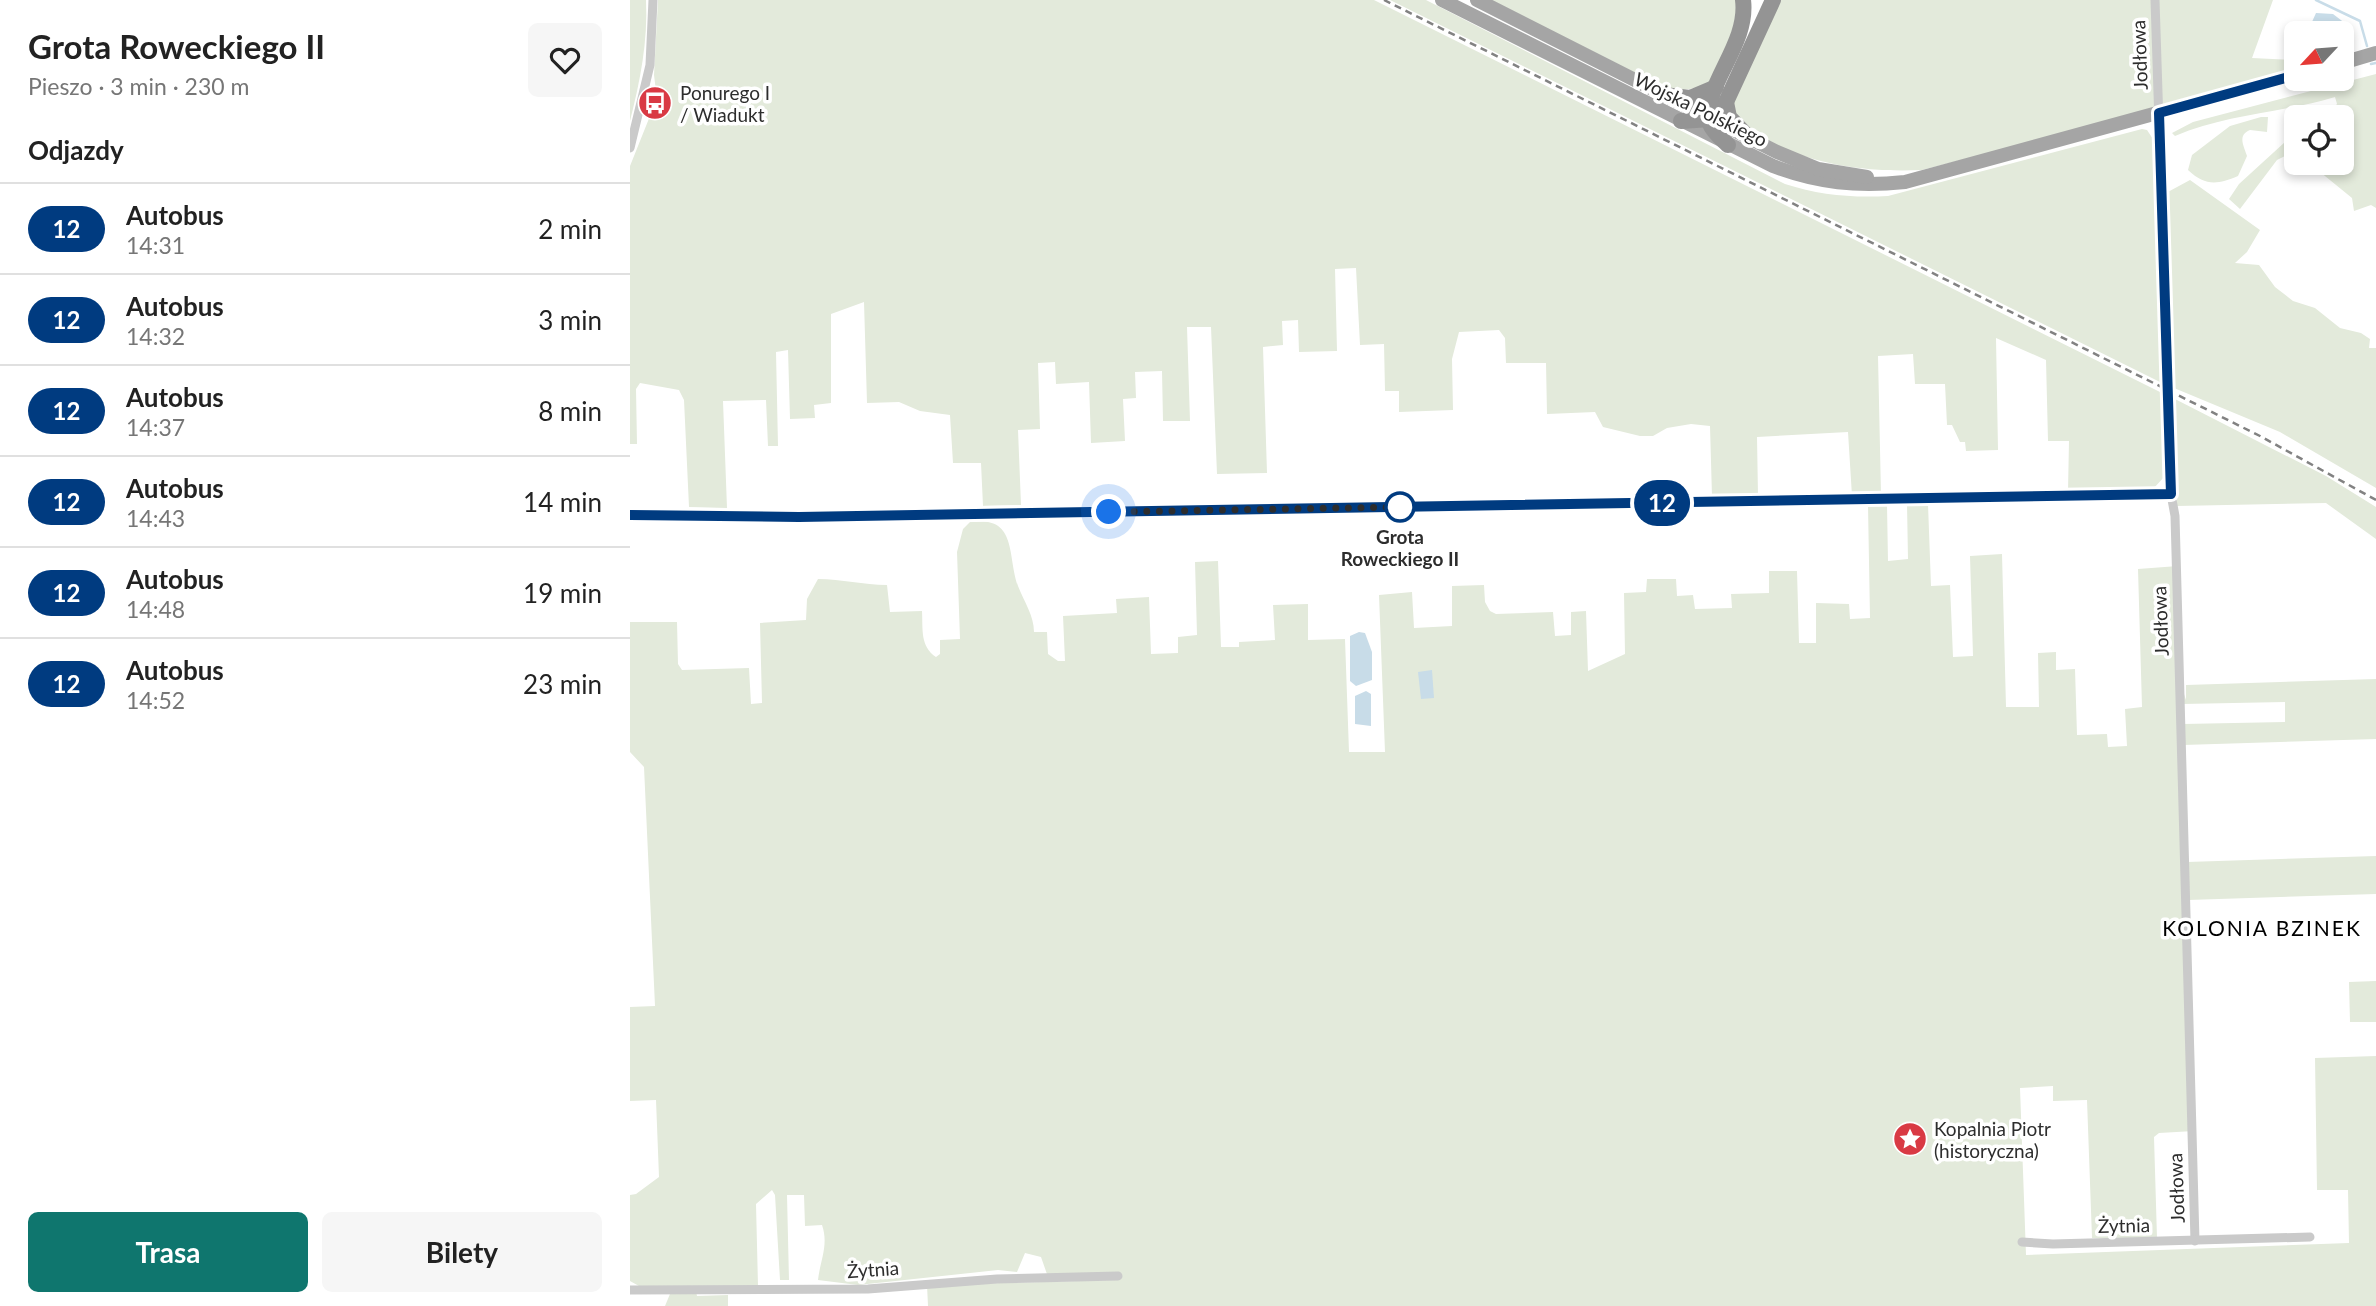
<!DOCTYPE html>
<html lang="pl">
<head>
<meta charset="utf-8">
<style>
	body { margin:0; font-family:Lato,sans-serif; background:#f6f6f6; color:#222; height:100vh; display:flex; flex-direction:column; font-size:26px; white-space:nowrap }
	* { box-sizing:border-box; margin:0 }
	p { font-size:23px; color:#767676 }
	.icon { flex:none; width:38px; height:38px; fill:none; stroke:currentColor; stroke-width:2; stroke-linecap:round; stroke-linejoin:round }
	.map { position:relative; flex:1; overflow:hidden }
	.panel { display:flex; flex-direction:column; background:#fff; width:630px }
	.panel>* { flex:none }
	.badge { padding:0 14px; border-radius:23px; font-size:24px; line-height:46px }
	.needle { width:46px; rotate:244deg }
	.fabs { position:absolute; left:1654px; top:21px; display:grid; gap:14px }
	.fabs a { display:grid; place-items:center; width:70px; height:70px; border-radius:10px; background:#fff; box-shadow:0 4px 10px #0003; font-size:35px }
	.you { position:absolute; width:35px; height:35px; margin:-18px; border:5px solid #fff; border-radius:50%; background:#1a73e8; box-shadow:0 0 0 10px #1a73e833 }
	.map>.badge { position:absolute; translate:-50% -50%; box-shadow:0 0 0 4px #fff }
	h2 { padding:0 28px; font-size:26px; line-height:63px }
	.round { display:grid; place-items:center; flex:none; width:74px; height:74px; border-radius:10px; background:#f6f6f6 }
	.overview { display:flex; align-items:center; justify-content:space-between; height:119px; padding:0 28px }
	h1 { font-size:33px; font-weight:700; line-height:52px }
	.primary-button { display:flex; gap:14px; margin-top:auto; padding:14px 28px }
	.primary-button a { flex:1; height:80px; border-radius:10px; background:#0f766e; color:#fff; font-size:28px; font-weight:700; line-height:80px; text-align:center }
	.primary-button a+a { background:#f6f6f6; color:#222 }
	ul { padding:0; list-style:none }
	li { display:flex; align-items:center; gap:21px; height:91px; padding:0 28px; border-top:2px solid #e0e0e0 }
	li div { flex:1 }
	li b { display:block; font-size:26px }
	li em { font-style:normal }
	li .badge { min-width:77px; font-weight:700; text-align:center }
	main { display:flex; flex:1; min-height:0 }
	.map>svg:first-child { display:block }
	.green { fill:#e3eadb; fill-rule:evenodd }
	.water { fill:#c8dce8 }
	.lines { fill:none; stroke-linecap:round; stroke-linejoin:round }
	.stream { stroke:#c8dce8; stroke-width:2.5 }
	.street { stroke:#cacaca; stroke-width:9 }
	.primary { stroke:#a5a5a5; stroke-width:14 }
	.highway { stroke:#949494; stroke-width:16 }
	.rail { stroke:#828282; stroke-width:2.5; stroke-dasharray:7 5; stroke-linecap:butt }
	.line-casing { stroke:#fff; stroke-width:16 }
	.line { stroke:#003b80; stroke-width:10 }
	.walk { stroke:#2d2d2d; stroke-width:7; stroke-dasharray:0 12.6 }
	.stop-dot { fill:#fff; stroke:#003b80; stroke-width:3.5 }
	.labels { text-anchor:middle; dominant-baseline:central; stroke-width:7; stroke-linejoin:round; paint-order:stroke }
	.street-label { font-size:19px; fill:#2d2d2d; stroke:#fff }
	.poi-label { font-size:19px; fill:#2d2d2d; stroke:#fff; text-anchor:start }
	.stop-label { font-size:19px; font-weight:bold; fill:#2d2d2d; stroke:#fff }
	.neighbourhood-label { font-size:21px; letter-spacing:2px; fill:#000; stroke:#fff }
</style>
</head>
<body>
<main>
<section class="panel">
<div class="overview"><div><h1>Grota Roweckiego II</h1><p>Pieszo · 3 min · 230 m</p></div><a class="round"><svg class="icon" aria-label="heart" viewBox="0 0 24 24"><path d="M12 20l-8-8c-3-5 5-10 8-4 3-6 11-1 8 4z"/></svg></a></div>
<h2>Odjazdy</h2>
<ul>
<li><span class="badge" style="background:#003b80;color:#fff">12</span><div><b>Autobus</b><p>14:31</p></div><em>2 min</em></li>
<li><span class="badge" style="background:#003b80;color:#fff">12</span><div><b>Autobus</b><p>14:32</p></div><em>3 min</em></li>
<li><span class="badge" style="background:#003b80;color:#fff">12</span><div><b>Autobus</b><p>14:37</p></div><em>8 min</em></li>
<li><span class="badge" style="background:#003b80;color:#fff">12</span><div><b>Autobus</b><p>14:43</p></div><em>14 min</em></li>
<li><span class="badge" style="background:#003b80;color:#fff">12</span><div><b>Autobus</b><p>14:48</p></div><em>19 min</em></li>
<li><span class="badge" style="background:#003b80;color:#fff">12</span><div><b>Autobus</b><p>14:52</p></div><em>23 min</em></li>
</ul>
<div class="primary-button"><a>Trasa</a><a>Bilety</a></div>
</section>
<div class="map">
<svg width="1746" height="1306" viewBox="0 0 1746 1306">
	<rect width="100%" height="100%" fill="#fff"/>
	<g class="green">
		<path d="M0 0H16C18 42 10 81 0 121Z"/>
		<polygon points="28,0 744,0 1534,394 1535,476 1523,489 1438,491 1439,441 1418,441 1416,360 1366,338 1368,450 1336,451 1335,442 1330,442 1322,425 1317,425 1315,384 1285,384 1283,354 1248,356 1251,495 1222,496 1218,432 1127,437 1128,496 1082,497 1080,426 1061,424 1037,428 1023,436 1010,436 973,427 965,412 917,414 916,363 876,363 875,338 869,330 829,332 822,359 823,410 769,412 769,391 755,391 754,344 730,345 726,268 705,269 707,351 669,352 668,320 652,321 653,345 633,347 637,473 587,474 581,327 557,327 560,421 533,421 532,371 505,372 506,398 493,399 495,441 461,443 459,382 426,384 425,362 408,363 410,429 388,430 391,505 353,506 351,463 323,463 320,415 290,411 269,402 237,403 234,302 201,314 201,403 184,405 185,418 160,419 158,350 146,352 148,446 138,446 136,400 93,401 97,508 59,507 54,400 49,390 10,383 6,389 7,444 0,444 0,166 20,116 26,91 24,75"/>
		<path d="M760 0H796L1155 184C1189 195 1222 198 1258 196L1512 129 1517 130 1525 142 1534 384Z"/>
		<path d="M861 0H1108L1110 18 1078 84C1059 91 1049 91 1029 85Z"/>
		<path d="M1148 0H1643L1622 58 1666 60V74L1292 170C1227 173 1158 162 1106 120L1102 98Z"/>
		<path d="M1746 74V208L1741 205 1724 211 1722 198 1679 163H1712V117H1702L1701 111 1707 104 1705 97C1652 113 1597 114 1545 136L1542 133 1563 122Z"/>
		<path d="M1631 117H1638L1637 132 1620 130C1607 135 1614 146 1617 156L1608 176C1587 185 1575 186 1558 170L1562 155 1600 126Z"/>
		<polygon points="1666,132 1666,143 1657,155 1647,160 1610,209 1599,199 1609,184"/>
		<polygon points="1560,180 1630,230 1617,252 1605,263 1629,265 1645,287 1663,301 1685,308 1710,328 1731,333 1740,339 1739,348 1746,348 1746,488 1650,432 1544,388 1536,193"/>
		<polygon points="1543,398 1696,476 1746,507 1746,539 1696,503 1547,506"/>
		<path d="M1277 504H1298L1301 586 1320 585 1323 657 1343 656 1340 556 1372 554 1376 707H1409L1408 653 1426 652V670L1445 669 1447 735 1477 734 1478 747 1497 746 1495 709 1512 707 1508 569 1548 566 1551 685 1556 700V685L1746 679V739L1553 745 1557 862 1746 856V894L1558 900 1564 1131 1529 1133 1524 1137 1527 1238H1462L1457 1100 1423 1101V1086L1390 1088 1396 1255 1719 1243 1718 1190H1687L1685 1058 1746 1056V1306H298L297 1285 485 1280 418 1277 411 1257 395 1253 387 1272 368 1270 228 1285 188 1280C190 1261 199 1245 192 1225L175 1226 174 1195H157L159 1280H150L145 1195 142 1190 126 1204 128 1286H9L0 1281V1195L6 1194 29 1177 26 1100 0 1101V1007L25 1006 14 767 0 752V622H47L48 664 52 670 119 668 121 704 132 703 130 623 176 620 177 599 188 579C212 579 233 585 257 585L260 612 292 611C293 630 290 646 306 657L310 654V640L330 639 327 552 333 529 340 522C388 515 377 556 388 586 394 602 404 615 404 632H417L418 654 428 661H435L433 616 487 613 486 599 519 597 521 654 548 653V637L567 635 565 562 588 561 591 647H609V642L645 640 643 605 678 604V640L715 639 719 752H755L749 595 782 592 784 628 822 626V586L854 585 855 602 860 611 866 614 923 612 925 636 941 635V612L956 611 958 671 995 654 994 593 1016 592 1017 579H1046L1047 596 1063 595 1065 609 1102 608 1101 594 1139 593V571H1167L1169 643H1186V603L1219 604 1220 619 1240 618 1238 505H1257L1258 561 1278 559ZM1655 702V722L1553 724 1552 704Z"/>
		<polygon points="1746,981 1746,1022 1720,1022 1719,982"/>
		<polygon points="66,1291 67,1296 98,1295 98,1306 35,1306 40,1294"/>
	</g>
	<g class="water">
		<polygon points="1686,13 1703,14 1720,27 1713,43 1712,33 1677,33"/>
		<polygon points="729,632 735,633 742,652 742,680 726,686 720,681 720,636"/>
		<polygon points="802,670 804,698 791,699 788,672"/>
		<polygon points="736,691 741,694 741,726 725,724 725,696"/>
	</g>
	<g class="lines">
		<g class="stream">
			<polyline points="1686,0 1730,21 1737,46"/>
			<polyline points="1741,64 1746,63"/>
		</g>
		<g class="street">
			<polyline points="1525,0 1541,494 1545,516 1565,1241"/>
			<polyline points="0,148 20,65 23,0"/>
			<polyline points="0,515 169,517 1541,494"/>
			<polyline points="1392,1242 1423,1244 1680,1237"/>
			<polyline points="0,1290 238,1289 367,1279 488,1276"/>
		</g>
		<g class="primary">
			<path d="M812 0 1143 166C1187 183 1228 187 1275 182L1666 75"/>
			<polyline points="847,0 1147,152 1188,169 1237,177"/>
			<polyline points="1712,63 1746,53"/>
		</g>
		<g class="highway">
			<polyline points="1034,95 1060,98 1086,87"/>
			<polyline points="1096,102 1099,117 1120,139"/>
			<polyline points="1051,121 1080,119 1096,102 1143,0"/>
			<path d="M1098 145C1091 138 1083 132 1080 124 1070 88 1119 46 1113 0"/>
		</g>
		<polyline class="rail" points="754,0 1630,436 1746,500"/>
	</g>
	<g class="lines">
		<g class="line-casing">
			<polyline id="line" points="0,515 169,517 1541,494 1529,113 1666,75"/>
		</g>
		<use href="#line" class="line"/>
		<polyline class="walk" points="479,512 770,507"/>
	</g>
	<defs>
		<g id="bus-disc" transform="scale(1.75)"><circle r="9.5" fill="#d93a44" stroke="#fff"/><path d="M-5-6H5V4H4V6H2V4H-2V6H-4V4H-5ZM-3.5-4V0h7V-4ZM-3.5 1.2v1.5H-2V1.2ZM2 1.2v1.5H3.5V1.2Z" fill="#fff"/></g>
		<g id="sight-disc" transform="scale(1.75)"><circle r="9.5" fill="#d93a44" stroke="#fff"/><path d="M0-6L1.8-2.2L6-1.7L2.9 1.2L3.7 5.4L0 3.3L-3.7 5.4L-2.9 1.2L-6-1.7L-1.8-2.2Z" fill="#fff"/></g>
	</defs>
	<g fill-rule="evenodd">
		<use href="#bus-disc" x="25" y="103"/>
		<use href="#sight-disc" x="1280" y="1139"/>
	</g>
	<circle class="stop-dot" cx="770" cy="507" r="14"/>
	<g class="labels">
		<g class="street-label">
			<text transform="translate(1509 55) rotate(-92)">Jodłowa</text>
			<text transform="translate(1071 109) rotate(26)">Wojska Polskiego</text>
			<text transform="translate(1530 621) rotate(-92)">Jodłowa</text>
			<text transform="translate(1546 1188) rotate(-92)">Jodłowa</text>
			<text transform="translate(1494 1225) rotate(-1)">Żytnia</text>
			<text transform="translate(243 1269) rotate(-4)">Żytnia</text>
		</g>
		<g class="poi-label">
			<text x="50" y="92">Ponurego I<tspan x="50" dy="22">/ Wiadukt</tspan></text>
			<text x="1304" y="1128">Kopalnia Piotr<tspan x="1304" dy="22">(historyczna)</tspan></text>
		</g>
		<g class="stop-label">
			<text x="770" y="536">Grota<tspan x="770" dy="22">Roweckiego II</tspan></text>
		</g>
		<g class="neighbourhood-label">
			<text x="1632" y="927">KOLONIA BZINEK</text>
		</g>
	</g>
</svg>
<div class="fabs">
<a><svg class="needle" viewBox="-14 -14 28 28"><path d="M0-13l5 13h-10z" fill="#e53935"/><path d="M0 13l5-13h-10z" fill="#767676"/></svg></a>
<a><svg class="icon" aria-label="locate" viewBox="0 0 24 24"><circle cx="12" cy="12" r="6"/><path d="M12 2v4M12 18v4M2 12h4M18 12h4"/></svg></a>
</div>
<div class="you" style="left:479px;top:512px"></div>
<b class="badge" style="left:1032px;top:503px;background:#003b80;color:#fff">12</b>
</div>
</main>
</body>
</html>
